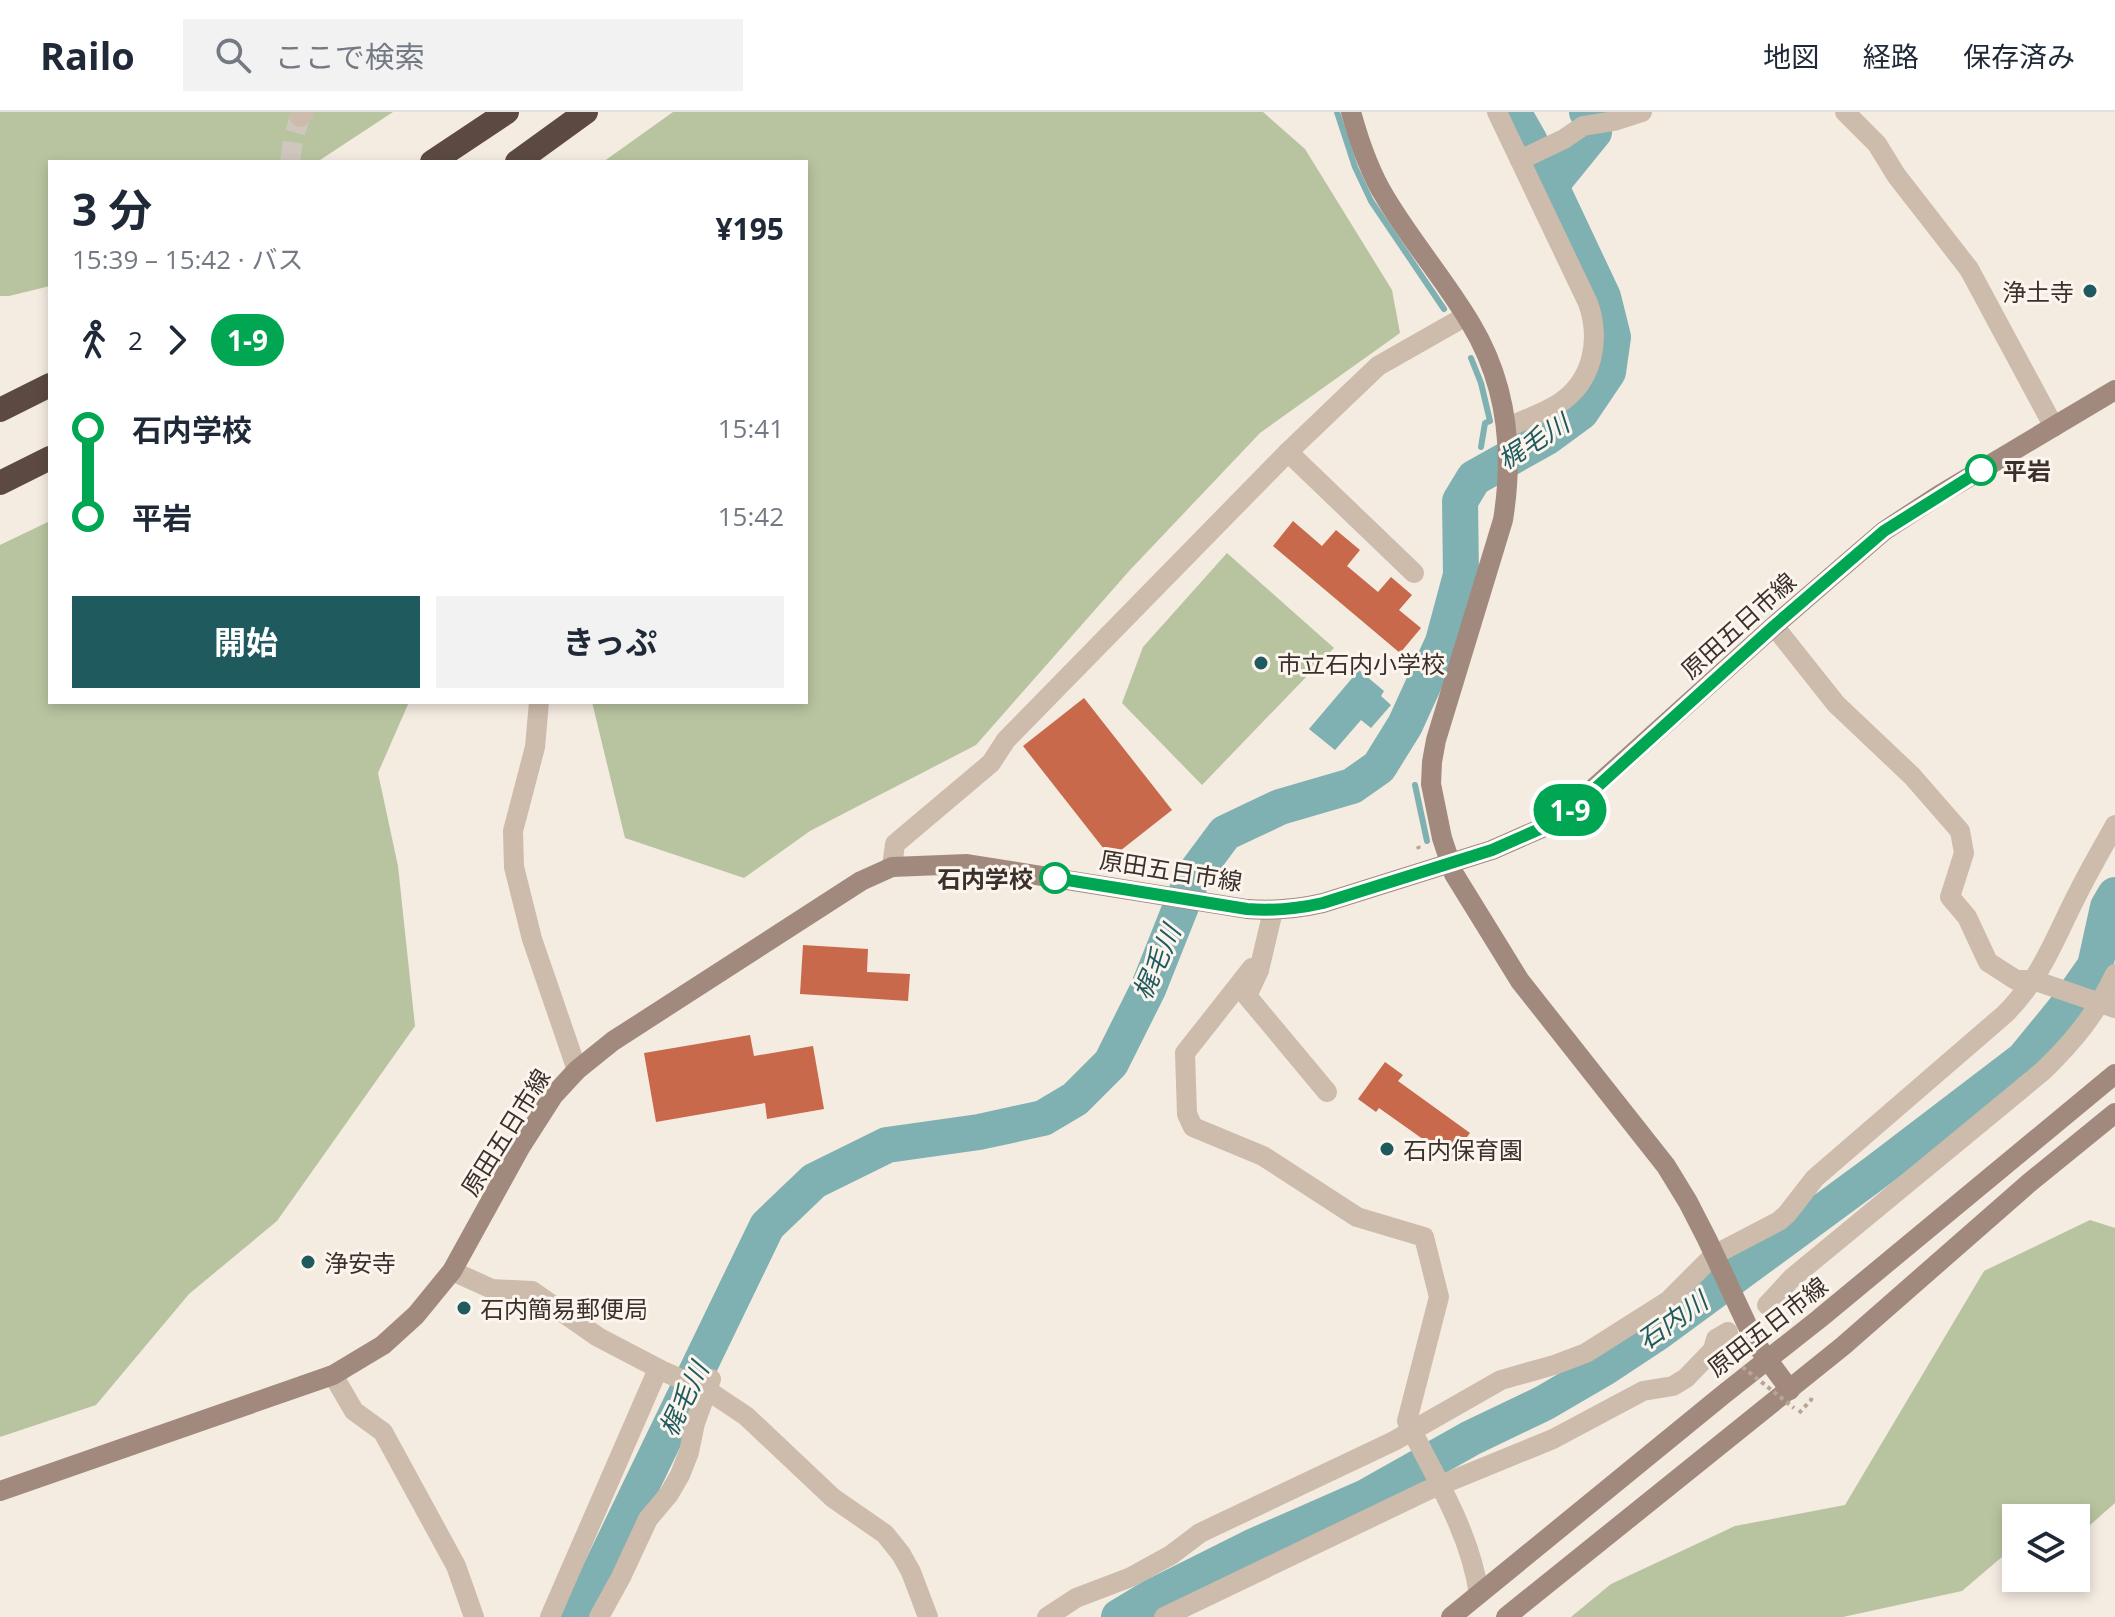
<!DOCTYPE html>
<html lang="ja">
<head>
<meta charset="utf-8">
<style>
	body { margin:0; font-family:"Open Sans","Noto Sans JP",sans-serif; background:#f2f2f3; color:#1f2937; height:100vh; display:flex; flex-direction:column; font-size:30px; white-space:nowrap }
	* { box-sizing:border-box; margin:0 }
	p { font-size:26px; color:#747a83 }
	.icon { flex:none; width:44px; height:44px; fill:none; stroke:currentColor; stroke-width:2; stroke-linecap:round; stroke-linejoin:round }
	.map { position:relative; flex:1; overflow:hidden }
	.details { position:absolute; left:48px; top:48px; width:760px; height:544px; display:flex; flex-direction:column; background:#fff; border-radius:0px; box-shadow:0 4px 12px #0003 }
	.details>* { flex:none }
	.badge { padding:0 16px; border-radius:26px; font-size:28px; line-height:52px }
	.controls { position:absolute; left:2002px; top:1392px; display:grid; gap:16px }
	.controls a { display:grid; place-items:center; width:88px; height:88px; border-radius:0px; background:#fff; box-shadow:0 4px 12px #0003; font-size:40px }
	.map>.badge { position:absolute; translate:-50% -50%; box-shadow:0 0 0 4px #fff }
	.legs { display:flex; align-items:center; gap:12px; height:88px; padding:0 24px; font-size:26px }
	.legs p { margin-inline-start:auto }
	.overview { display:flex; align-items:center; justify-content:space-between; height:136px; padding:0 24px }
	h1 { font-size:44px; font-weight:700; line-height:60px }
	.primary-button { display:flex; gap:16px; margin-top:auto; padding:16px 24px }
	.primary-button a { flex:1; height:92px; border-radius:0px; background:#1f5a5e; color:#fff; font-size:32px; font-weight:700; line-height:92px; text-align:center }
	.primary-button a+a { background:#f2f2f3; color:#1f2937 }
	ul { padding:0 24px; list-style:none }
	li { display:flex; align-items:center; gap:28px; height:88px; font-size:30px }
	li i { display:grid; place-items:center; width:12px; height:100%; margin:0 10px; background:currentColor }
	li i::after { content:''; width:20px; height:20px; margin:-10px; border:6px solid; border-radius:50%; background:#fff }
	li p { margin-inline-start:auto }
	li:first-child i { background:linear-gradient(#0000 50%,currentColor 0) }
	li:last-child i { background:linear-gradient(currentColor 50%,#0000 0) }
	header { display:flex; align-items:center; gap:48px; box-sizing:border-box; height:112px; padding:0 40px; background:#fff; border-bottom:2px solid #e0e1e3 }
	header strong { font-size:38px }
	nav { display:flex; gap:44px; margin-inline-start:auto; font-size:28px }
	.search { width:560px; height:72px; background:#f2f2f3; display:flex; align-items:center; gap:20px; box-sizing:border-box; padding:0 28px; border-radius:0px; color:#747a83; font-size:30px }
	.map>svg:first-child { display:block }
	.green { fill:#b8c4a0 }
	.water { fill:#7fb0b2 }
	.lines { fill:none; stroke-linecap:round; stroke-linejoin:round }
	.stream { stroke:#7fb0b2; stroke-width:6 }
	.river { stroke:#7fb0b2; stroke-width:36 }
	.building { fill:#c8694b }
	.street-tunnel { stroke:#cfc6bd; stroke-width:20; stroke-dasharray:20 10; stroke-linecap:butt }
	.path { stroke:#b9a596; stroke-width:4; stroke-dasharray:4 4; stroke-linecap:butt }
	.street { stroke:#cdbbac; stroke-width:20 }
	.secondary { stroke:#a18a7d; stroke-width:20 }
	.highway { stroke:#5c4a42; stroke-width:24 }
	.path-bridge { stroke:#b9a596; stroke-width:4; stroke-dasharray:4 4; stroke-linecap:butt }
	.line-1-casing { stroke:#fff; stroke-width:18 }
	.line-1 { stroke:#00a651; stroke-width:12 }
	.poi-dot { fill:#1f5a5e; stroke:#fbf5ee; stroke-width:3 }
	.stop-1-dot { fill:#fff; stroke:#00a651; stroke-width:4 }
	.labels { text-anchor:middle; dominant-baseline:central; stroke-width:6; stroke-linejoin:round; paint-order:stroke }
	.poi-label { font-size:24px; fill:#3b302b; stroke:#fbf5ee; text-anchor:start }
	.stop-label { font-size:24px; font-weight:bold; fill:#3b302b; stroke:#fbf5ee; text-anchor:start }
	.street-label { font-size:24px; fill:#3b302b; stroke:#fbf5ee }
	.water-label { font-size:26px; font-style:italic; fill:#1f5a5e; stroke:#fbf5ee }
</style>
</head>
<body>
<header>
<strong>Railo</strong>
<div class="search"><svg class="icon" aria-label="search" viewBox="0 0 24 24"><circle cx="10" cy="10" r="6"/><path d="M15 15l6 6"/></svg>ここで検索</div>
<nav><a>地図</a><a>経路</a><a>保存済み</a></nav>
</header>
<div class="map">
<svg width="2115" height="1505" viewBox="0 0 2115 1505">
	<rect width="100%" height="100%" fill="#f4ebe1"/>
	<g class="green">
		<polygon points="0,0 393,0 317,50 50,50 50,174 9,184 0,184"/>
		<polygon points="673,0 1263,0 1305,37 1392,178 1400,221 1260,321 1130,458 976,633 810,719 744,766 625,726 592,590 806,590 806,50 603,50"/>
		<polygon points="50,409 50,590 409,590 378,661 398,754 415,914 277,1109 189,1182 96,1293 0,1325 0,433"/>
		<polygon points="1227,441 1334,536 1202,673 1122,591 1143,535"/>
		<polygon points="2090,1108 2115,1116 2115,1391 2089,1414 2076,1417 2076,1406 2016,1406 2016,1433 1962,1479 1843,1505 1571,1505 1611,1472 1735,1414 1845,1393 1984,1159"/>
	</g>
	<polygon class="water" points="1359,558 1384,579 1381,584 1391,593 1371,616 1361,608 1335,638 1309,617"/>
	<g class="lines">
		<g class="stream">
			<polyline points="1337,0 1355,55 1371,89 1444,197"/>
			<polyline points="1471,246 1481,271 1490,309 1485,311 1481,335"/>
			<polyline points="1415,673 1427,729"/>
		</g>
		<g class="river">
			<polyline points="1551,73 1594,20 1593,10 1587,0"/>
			<polyline points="578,1505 767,1114 814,1069 887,1033 979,1020 1043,1006 1075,987 1111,951 1148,877 1193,764 1225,721 1280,695 1352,674 1379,655 1405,613 1443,530 1461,463 1460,389 1474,366 1547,325 1581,300 1608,260 1613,225 1603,185 1529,28 1513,0"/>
			<polyline points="1119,1505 1154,1484 1252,1435 1366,1385 1471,1326 1544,1291 1604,1256 1657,1221 1876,1060 2024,947 2064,898 2095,854 2108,795 2115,783"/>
		</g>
	</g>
	<g class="building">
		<polygon points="1293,409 1322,434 1336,418 1360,438 1347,454 1378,480 1391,465 1412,483 1399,498 1421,516 1400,541 1273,434"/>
		<polygon points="1084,586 1172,698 1111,746 1023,634"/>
		<polygon points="803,833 868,837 867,860 910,862 908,889 800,882"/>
		<polygon points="750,923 754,944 813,934 824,997 767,1007 765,991 656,1010 644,941"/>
		<polygon points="1385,950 1403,963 1398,969 1470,1021 1451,1047 1379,996 1376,1000 1358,987"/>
	</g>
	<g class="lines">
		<polyline class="street-tunnel" points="290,50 293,28 300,5"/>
		<g class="path">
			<polyline points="1418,734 1419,737"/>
			<polyline points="1799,1301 1811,1288 1812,1285"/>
		</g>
		<g class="street">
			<path d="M1497 0 1588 191C1601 228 1593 270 1558 292 1542 302 1523 308 1506 316"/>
			<polyline points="1845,0 1877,32 1896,63 1969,157 2054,315"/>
			<polyline points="300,5 304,0"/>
			<polyline points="1520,48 1564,27 1583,14 1614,9 1642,0"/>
			<polyline points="1288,340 1414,461"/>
			<polyline points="1774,514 1836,592 1912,664 1960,719 1964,741 1950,785 1967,805 1988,850 2016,868 2033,868 2115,896"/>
			<polyline points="539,590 535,635 513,719 514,755 532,827 577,958"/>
			<polyline points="892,755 895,732 991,651 1006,628 1288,340 1378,254 1466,204"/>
			<polyline points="1273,799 1259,858 1247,884 1327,980"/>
			<path d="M1259 858 1252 856 1185 941 1187 1002 1193 1015 1263 1044 1357 1105 1424 1125 1439 1185 1407 1309C1435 1365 1470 1420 1479 1482"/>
			<polyline points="452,1159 492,1177 532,1179 598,1225 665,1260 710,1280 746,1304 833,1386 885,1422 901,1442 911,1460 928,1505"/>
			<path d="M1767 1193 1792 1166 2043 959C2074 929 2096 902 2115 862"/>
			<polyline points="333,1263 354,1299 383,1320 456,1454 474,1505"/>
			<polyline points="550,1505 658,1257"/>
			<polyline points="599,1505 621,1465 648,1407 669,1382 680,1363 689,1340 695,1311 711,1267"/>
			<path d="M1047 1505 1076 1486 1131 1465 1171 1443 1200 1421 1394 1329 1501 1268 1554 1253 1586 1241 1668 1189 1714 1143 1779 1109 1787 1102 1815 1066 2005 902C2043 864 2055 825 2079 779 2090 757 2103 735 2115 713"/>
			<polyline points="1164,1505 1426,1379 1553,1327 1643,1279 1673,1274 1686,1266 1713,1238 1716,1227 1728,1220"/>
		</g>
		<g class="secondary">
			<path d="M1351 0C1359 29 1369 59 1385 85 1411 129 1445 168 1471 212 1507 272 1514 340 1503 408L1436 628 1432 650 1431 672 1442 726 1454 762 1520 869 1666 1054 1688 1090 1707 1127 1756 1232 1790 1278"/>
			<path d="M0 1379 333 1263 383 1233 416 1203 452 1159 521 1034 553 984 577 958 613 929 861 769 892 755 967 752 1247 797C1274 799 1297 797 1323 791L1492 738 1542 716 1565 702 1774 514 1884 419 1939 383 2115 278"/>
			<polyline points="1451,1505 1724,1282 1819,1207 2115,962"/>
			<polyline points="1506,1505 1843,1234 2029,1071 2115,1001"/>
		</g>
		<g class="highway">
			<polyline points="432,50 507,0"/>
			<polyline points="517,50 586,0"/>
			<polyline points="0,298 50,273"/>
			<polyline points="0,371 50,346"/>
		</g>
		<polyline class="path-bridge" points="1730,1245 1794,1296"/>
	</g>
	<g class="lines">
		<g class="line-1-casing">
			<path id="line-1" d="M1055 766 1247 797C1274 799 1297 797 1323 791L1492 738 1542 716 1565 702 1587 684 1774 514 1884 419 1981 358"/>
		</g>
		<use href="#line-1" class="line-1"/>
	</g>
	<g class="poi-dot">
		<circle cx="2090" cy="179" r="8"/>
		<circle cx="1261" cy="551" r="8"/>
		<circle cx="1387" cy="1037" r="8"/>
		<circle cx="308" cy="1150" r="8"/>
		<circle cx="464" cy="1196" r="8"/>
	</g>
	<g class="stop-1-dot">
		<circle cx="1981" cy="358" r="14"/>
		<circle cx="1055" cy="766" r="14"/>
	</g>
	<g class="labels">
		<g class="poi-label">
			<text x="2074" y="179" text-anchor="end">浄土寺</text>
			<text x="1277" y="551">市立石内小学校</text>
			<text x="1403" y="1037">石内保育園</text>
			<text x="324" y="1150">浄安寺</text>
			<text x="480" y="1196">石内簡易郵便局</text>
		</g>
		<g class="stop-label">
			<text x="2003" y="358">平岩</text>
			<text x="1033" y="766" text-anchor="end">石内学校</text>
		</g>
		<g class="street-label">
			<text transform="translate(1738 513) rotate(-42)">原田五日市線</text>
			<text transform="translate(1171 758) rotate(9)">原田五日市線</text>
			<text transform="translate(505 1020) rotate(-58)">原田五日市線</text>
			<text transform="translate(1767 1214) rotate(-38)">原田五日市線</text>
		</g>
		<g class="water-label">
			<text transform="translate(1533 329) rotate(-32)">梶毛川</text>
			<text transform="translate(1156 850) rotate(-66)">梶毛川</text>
			<text transform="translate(1672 1208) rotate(-35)">石内川</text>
			<text transform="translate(683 1287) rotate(-64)">梶毛川</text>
		</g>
	</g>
</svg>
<div class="controls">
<a><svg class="icon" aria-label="layers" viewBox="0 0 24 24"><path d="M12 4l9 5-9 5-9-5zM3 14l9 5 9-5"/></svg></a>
</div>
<b class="badge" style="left:1570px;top:698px;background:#00a651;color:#fff">1-9</b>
<section class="details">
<div class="overview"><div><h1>3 分</h1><p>15:39 – 15:42 · バス</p></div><b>¥195</b></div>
<div class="legs"><svg class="icon" aria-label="walk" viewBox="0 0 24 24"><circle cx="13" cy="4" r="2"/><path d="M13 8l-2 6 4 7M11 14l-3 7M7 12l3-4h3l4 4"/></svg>2<svg class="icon" aria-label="forward" viewBox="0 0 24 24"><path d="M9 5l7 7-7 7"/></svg><b class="badge" style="background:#00a651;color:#fff">1-9</b></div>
<ul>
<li><i style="color:#00a651"></i><b>石内学校</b><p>15:41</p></li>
<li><i style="color:#00a651"></i><b>平岩</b><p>15:42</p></li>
</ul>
<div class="primary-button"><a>開始</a><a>きっぷ</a></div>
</section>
</div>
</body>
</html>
